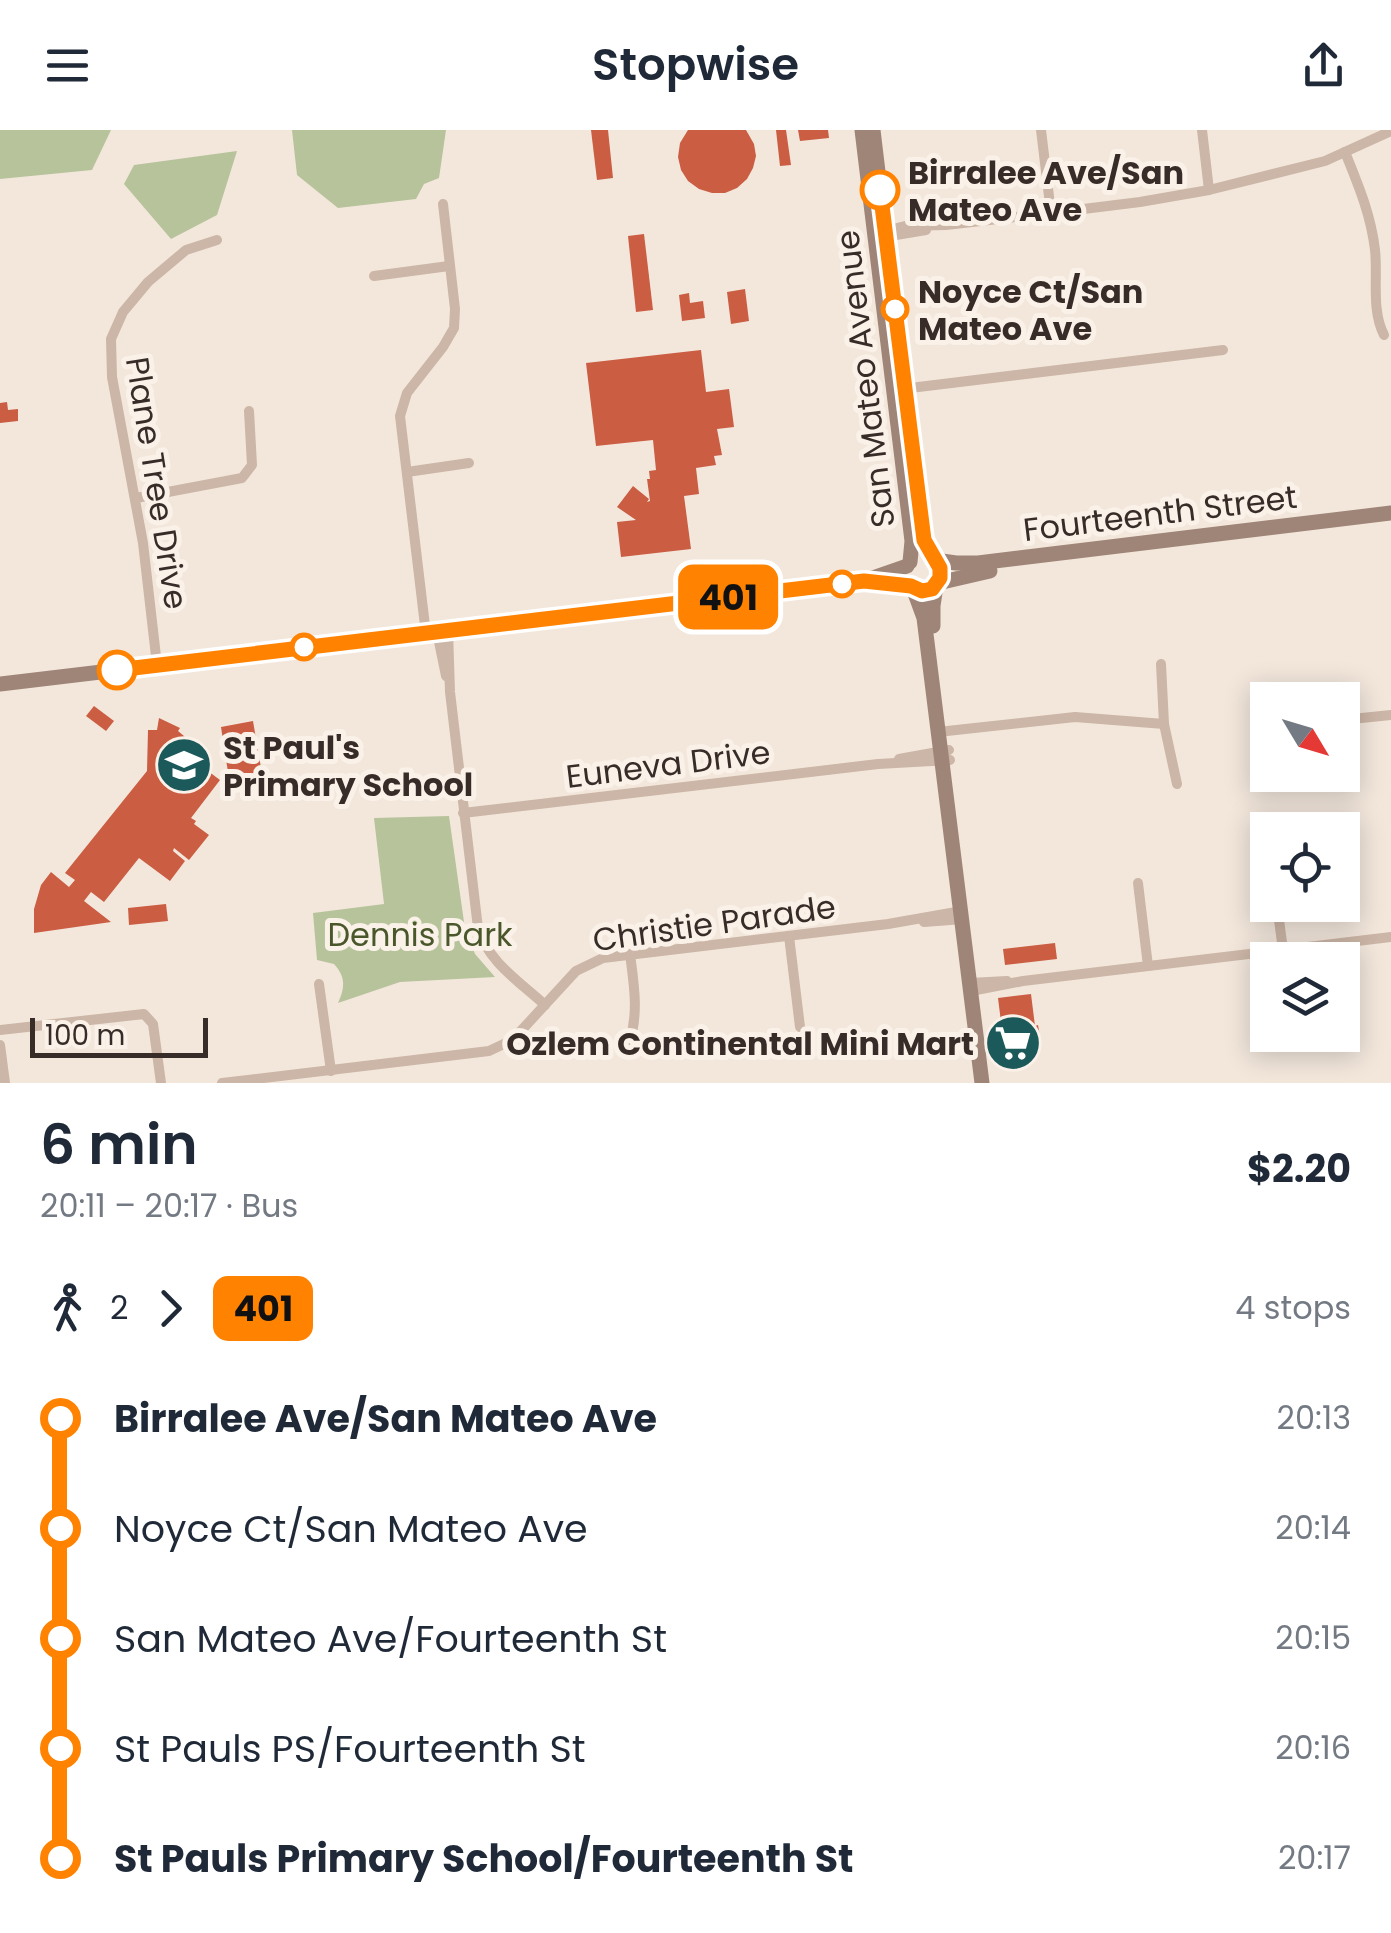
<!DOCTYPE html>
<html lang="en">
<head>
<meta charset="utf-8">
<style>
	body { margin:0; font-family:Poppins,sans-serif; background:#f6f6f7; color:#1f2937; height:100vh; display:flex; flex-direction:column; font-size:38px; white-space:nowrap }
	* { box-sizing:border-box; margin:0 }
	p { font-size:32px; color:#747a83 }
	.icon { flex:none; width:55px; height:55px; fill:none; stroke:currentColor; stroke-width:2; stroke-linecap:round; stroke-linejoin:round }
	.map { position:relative; height:953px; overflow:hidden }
	.drawer { display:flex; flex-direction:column; background:#fff; flex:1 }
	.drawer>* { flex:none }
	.badge { padding:0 20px; border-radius:15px; font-size:35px; line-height:65px }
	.needle { width:65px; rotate:128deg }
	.controls { position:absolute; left:1250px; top:552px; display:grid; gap:20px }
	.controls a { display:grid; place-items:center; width:110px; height:110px; border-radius:0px; background:#fff; box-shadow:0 5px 25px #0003; font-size:50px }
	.scale { position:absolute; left:30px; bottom:25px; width:178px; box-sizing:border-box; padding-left:10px; border:5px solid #382c28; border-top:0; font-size:28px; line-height:35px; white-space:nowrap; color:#382c28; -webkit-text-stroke:8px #faf1e8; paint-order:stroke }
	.map>.badge { position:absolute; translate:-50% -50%; box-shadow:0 0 0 5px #fff }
	.legs { display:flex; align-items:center; gap:15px; height:110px; padding:0 40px; font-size:32px }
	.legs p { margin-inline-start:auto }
	.overview { display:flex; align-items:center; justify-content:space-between; height:170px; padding:0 40px }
	h1 { font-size:55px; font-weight:600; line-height:75px }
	ul { padding:0 40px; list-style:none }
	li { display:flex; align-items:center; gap:35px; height:110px; font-size:38px }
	li i { display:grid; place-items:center; width:15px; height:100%; margin:0 12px; background:currentColor }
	li i::after { content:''; width:25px; height:25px; margin:-12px; border:8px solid; border-radius:50%; background:#fff }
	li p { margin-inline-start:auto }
	li:first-child i { background:linear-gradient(#0000 50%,currentColor 0) }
	li:last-child i { background:linear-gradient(currentColor 50%,#0000 0) }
	header { display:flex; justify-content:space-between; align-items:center; height:130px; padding:0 40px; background:#fff; font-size:45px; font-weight:600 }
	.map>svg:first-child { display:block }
	.green { fill:#b7c39b }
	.building { fill:#ca5d42 }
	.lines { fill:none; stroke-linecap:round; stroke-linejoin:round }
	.street { stroke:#ccb6a7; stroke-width:10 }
	.secondary { stroke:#9f8578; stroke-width:15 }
	.line-1-casing { stroke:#fff; stroke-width:22 }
	.line-1 { stroke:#ff8200; stroke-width:15 }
	.stop-1-dot { fill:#fff; stroke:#ff8200; stroke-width:5 }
	.labels { text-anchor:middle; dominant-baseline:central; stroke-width:10; stroke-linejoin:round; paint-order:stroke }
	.stop-label { font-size:32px; font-weight:bold; fill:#382c28; stroke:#faf1e8; text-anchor:start }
	.street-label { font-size:32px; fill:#382c28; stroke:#faf1e8 }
	.poi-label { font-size:32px; font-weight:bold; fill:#382c28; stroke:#faf1e8; text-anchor:start }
	.park-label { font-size:32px; fill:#49572b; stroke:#faf1e8 }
</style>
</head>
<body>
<header><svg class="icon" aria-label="menu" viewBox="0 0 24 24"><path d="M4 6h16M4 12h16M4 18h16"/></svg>Stopwise<svg class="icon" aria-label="share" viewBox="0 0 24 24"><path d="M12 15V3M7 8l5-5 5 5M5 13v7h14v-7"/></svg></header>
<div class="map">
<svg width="1391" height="953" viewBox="0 0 1391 953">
	<rect width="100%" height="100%" fill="#f3e7dc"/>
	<g class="green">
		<polygon points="0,0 111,0 92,40 0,49"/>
		<polygon points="292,0 446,0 439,48 424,54 416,69 338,78 297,45"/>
		<polygon points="237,21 217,85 171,109 124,54 134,35"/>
		<path d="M449 686 465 799 475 824 495 847 400 852 338 873C345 858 346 847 334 834L317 830 313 783 384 774 374 688Z"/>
	</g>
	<g class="building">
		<polygon points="591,0 608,0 613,48 597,50"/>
		<polygon points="688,0 746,0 754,14 756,26 753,38 747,49 737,58 725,63 712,63 699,59 688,51 681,40 678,27 680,13"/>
		<polygon points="776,0 786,0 791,35 780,36"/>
		<polygon points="798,0 828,0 829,8 800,11"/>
		<polygon points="644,104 653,180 636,182 628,106"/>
		<polygon points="745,159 749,191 731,194 727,162"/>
		<polygon points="689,163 690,173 703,171 705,188 682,191 679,165"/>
		<polygon points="701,220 706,262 729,259 734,297 717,299 722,325 714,326 716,335 696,338 699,364 684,366 691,419 621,427 617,392 636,390 617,377 633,356 649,369 647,372 650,371 647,349 650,349 649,341 656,340 653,310 596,316 586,233"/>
		<polygon points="7,272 8,280 18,279 18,291 0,293 0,273"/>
		<polygon points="94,576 114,591 106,601 86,586"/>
		<polygon points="159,588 180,598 178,601 184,606 194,620 196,632 220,650 191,688 196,691 194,694 209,705 189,730 174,718 173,721 185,731 170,751 139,728 104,772 91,762 84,771 111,792 34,803 34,779 41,755 51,742 69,757 75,750 65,743 147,641 148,600 157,600"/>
		<polygon points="253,591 263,650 230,655 221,597"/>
		<polygon points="166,774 168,791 129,795 128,778"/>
		<polygon points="1055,813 1057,829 1005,835 1003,819"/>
		<polygon points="1031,864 1035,896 1038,895 1040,906 1034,907 1037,928 1006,932 998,868"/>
	</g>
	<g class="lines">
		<g class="street">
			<polyline points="1041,0 1051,83"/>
			<polyline points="1202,0 1209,60"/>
			<path d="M1345 22C1358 54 1371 85 1375 120 1378 147 1371 180 1384 205"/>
			<polyline points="881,102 905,96 946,95 1051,83 1140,72 1209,60 1325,31 1391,1"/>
			<polyline points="884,107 926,100"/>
			<polyline points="374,146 449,136"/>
			<polyline points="902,259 1223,220"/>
			<polyline points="407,342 469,333"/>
			<polyline points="136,368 242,348 252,335 249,281"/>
			<path d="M448 501 450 562 478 798C488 832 520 852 545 875"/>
			<polyline points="437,502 446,546"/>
			<polyline points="426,504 400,286 407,263 443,217 454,198 455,179 443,74"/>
			<polyline points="1161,534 1164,594 1177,654"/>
			<polyline points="157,535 143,413 112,247 111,209 123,182 148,152 186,120 217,110"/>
			<polyline points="1342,590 1391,585"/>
			<polyline points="938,602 1075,587 1164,594"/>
			<polyline points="899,629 949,620"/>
			<polyline points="463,683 878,634 950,630"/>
			<polyline points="1138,753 1148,836"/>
			<polyline points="1277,775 1283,820"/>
			<polyline points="924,792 963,789"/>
			<polyline points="789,806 800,897"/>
			<polyline points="970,853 1007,851"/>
			<polyline points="319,854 331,941"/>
			<polyline points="971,861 1023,851 1391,807"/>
			<polyline points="0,900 144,884 153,894 161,953"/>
			<path d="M629 914C639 883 634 855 630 824"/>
			<polyline points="0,915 5,953"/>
			<polyline points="222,953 489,921 508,912 519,903 576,841 603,828 888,794 962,781"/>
		</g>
		<g class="secondary">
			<polyline points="862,0 912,411 910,432"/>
			<polyline points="873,0 920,391 924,410 933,428"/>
			<polyline points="935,430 956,433 978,433 1391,383"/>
			<polyline points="938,453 990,441"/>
			<polyline points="913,458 924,488 982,953"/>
			<polyline points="933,496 933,476 936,456"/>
			<polyline points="0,554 864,451 907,436"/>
		</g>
	</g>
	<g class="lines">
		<g class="line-1-casing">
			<polyline id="line-1" points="117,540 864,451 911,456 922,461 932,459 940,448 940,438 924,410 880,60"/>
		</g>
		<use href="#line-1" class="line-1"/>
	</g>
	<defs>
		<g id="school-disc" transform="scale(2.875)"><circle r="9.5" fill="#1c595b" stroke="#faf1e8"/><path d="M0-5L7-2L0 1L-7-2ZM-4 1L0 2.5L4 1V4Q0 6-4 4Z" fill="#fff"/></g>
		<g id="supermarket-disc" transform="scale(2.875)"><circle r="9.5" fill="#1c595b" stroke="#faf1e8"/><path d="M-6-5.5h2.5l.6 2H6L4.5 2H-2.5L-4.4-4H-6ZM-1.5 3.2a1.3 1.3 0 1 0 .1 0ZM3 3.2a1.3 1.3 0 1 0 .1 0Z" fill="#fff"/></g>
	</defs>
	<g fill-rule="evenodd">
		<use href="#school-disc" x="184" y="635"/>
		<use href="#supermarket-disc" x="1013" y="913"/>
	</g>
	<g class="stop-1-dot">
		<circle cx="880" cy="60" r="18"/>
		<circle cx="895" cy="179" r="12"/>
		<circle cx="842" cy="454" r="12"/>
		<circle cx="304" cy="517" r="12"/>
		<circle cx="117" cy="540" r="18"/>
	</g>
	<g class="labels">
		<g class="stop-label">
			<text x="908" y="42">Birralee Ave/San<tspan x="908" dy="37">Mateo Ave</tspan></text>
			<text x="918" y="161">Noyce Ct/San<tspan x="918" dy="37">Mateo Ave</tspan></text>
		</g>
		<g class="street-label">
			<text transform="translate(865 249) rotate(-97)">San Mateo Avenue</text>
			<text transform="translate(157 353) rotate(81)">Plane Tree Drive</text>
			<text transform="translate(1160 383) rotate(-7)">Fourteenth Street</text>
			<text transform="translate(668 634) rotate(-7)">Euneva Drive</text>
			<text transform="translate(714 793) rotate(-8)">Christie Parade</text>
		</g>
		<g class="poi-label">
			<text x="223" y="617">St Paul's<tspan x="223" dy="37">Primary School</tspan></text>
			<text x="974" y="913" text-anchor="end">Ozlem Continental Mini Mart</text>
		</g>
		<g class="park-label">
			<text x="420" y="804">Dennis Park</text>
		</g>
	</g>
</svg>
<div class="controls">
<a><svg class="needle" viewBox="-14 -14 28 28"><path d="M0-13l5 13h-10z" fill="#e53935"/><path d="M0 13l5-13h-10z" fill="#747a83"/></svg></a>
<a><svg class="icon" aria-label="locate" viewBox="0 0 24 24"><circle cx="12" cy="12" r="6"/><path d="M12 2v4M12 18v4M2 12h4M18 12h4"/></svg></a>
<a><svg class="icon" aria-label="layers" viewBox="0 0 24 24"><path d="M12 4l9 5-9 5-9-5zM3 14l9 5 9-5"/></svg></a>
</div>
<div class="scale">100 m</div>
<b class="badge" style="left:728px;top:467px;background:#ff8200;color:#111">401</b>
</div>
<section class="drawer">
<div class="overview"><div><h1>6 min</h1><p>20:11 – 20:17 · Bus</p></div><b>$2.20</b></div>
<div class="legs"><svg class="icon" aria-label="walk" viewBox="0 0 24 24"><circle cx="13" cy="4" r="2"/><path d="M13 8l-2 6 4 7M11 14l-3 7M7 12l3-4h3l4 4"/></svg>2<svg class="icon" aria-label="forward" viewBox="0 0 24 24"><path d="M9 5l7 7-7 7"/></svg><b class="badge" style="background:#ff8200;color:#111">401</b><p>4 stops</p></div>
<ul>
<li><i style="color:#ff8200"></i><b>Birralee Ave/San Mateo Ave</b><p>20:13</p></li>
<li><i style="color:#ff8200"></i><span>Noyce Ct/San Mateo Ave</span><p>20:14</p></li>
<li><i style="color:#ff8200"></i><span>San Mateo Ave/Fourteenth St</span><p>20:15</p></li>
<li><i style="color:#ff8200"></i><span>St Pauls PS/Fourteenth St</span><p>20:16</p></li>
<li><i style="color:#ff8200"></i><b>St Pauls Primary School/Fourteenth St</b><p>20:17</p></li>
</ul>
</section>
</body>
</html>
